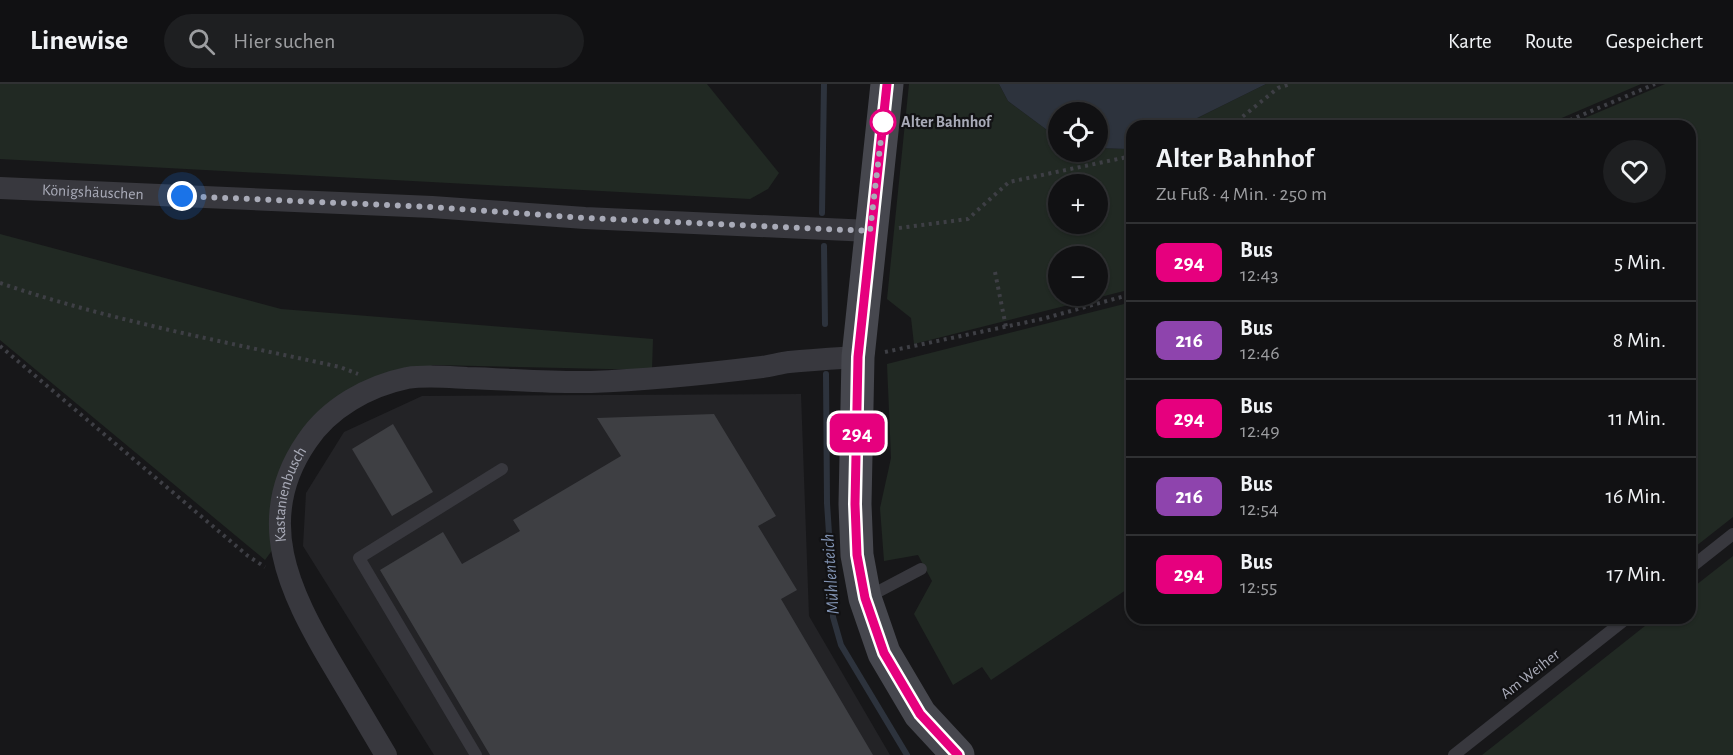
<!DOCTYPE html>
<html lang="de">
<head>
<meta charset="utf-8">
<style>
	body { margin:0; font-family:"Alegreya Sans",sans-serif; background:#1e1f21; color:#f1f3f6; height:100vh; display:flex; flex-direction:column; font-size:22px; white-space:nowrap }
	* { box-sizing:border-box; margin:0 }
	p { font-size:20px; color:#9c9da0 }
	.icon { flex:none; width:33px; height:33px; fill:none; stroke:currentColor; stroke-width:2; stroke-linecap:round; stroke-linejoin:round }
	.map { position:relative; flex:1; overflow:hidden }
	.panel { position:absolute; left:1126px; top:36px; width:570px; height:504px; display:flex; flex-direction:column; background:#111113; border-radius:18px; box-shadow:0 2px 4px #0004,0 0 0 2px #303133 }
	.panel>* { flex:none }
	.badge { padding:0 12px; border-radius:9px; font-size:21px; line-height:39px }
	.fabs { position:absolute; left:1048px; top:18px; display:grid; gap:12px }
	.fabs a { display:grid; place-items:center; width:60px; height:60px; border-radius:50%; background:#111113; box-shadow:0 2px 4px #0004,0 0 0 2px #303133; font-size:30px }
	.you { position:absolute; width:30px; height:30px; margin:-15px; border:4px solid #fff; border-radius:50%; background:#1a73e8; box-shadow:0 0 0 9px #1a73e833 }
	.map>.badge { position:absolute; translate:-50% -50%; box-shadow:0 0 0 3px #fff }
	.round { display:grid; place-items:center; flex:none; width:63px; height:63px; border-radius:32px; background:#1e1f21 }
	.headline { display:flex; align-items:center; justify-content:space-between; height:102px; padding:0 30px }
	h1 { font-size:28px; font-weight:700; line-height:45px }
	ul { padding:0; list-style:none }
	li { display:flex; align-items:center; gap:18px; height:78px; padding:0 30px; border-top:2px solid #303133 }
	li div { flex:1 }
	li b { display:block; font-size:22px }
	li em { font-style:normal }
	li .badge { min-width:66px; font-weight:700; text-align:center }
	header { display:flex; align-items:center; gap:36px; box-sizing:border-box; height:84px; padding:0 30px; background:#111113; border-bottom:2px solid #303133 }
	header strong { font-size:28px }
	nav { display:flex; gap:33px; margin-inline-start:auto; font-size:21px }
	.search { width:420px; height:54px; background:#1e1f21; display:flex; align-items:center; gap:15px; box-sizing:border-box; padding:0 21px; border-radius:33px; color:#9c9da0; font-size:22px }
	.map>svg:first-child { display:block }
	.built { fill:#232326 }
	.green { fill:#212923; fill-rule:evenodd }
	.water { fill:#2d333d }
	.lines { fill:none; stroke-linecap:round; stroke-linejoin:round }
	.stream { stroke:#2d333d; stroke-width:6 }
	.building { fill:#3e3f43 }
	.path { stroke:#3e3f45; stroke-width:4; stroke-dasharray:3 4.5; stroke-linecap:butt }
	.lane { stroke:#38383e; stroke-width:12 }
	.street { stroke:#38383e; stroke-width:22 }
	.secondary { stroke:#46474e; stroke-width:33 }
	.line-casing { stroke:#fff; stroke-width:14 }
	.line { stroke:#e6007e; stroke-width:9 }
	.walk { stroke:#a9abb8; stroke-width:6; stroke-dasharray:0 10.8 }
	.stop-dot { fill:#fff; stroke:#e6007e; stroke-width:3 }
	.labels { text-anchor:middle; dominant-baseline:central; stroke-width:4.5; stroke-linejoin:round; paint-order:stroke }
	.stop-label { font-size:16px; font-weight:bold; fill:#a9abb8; stroke:#121214; text-anchor:start }
	.street-label { font-size:16px; fill:#a9abb8; stroke:#121214 }
	.water-label { font-size:18px; font-style:italic; fill:#8193b3; stroke:#121214 }
</style>
</head>
<body>
<header>
<strong>Linewise</strong>
<div class="search"><svg class="icon" aria-label="search" viewBox="0 0 24 24"><circle cx="10" cy="10" r="6"/><path d="M15 15l6 6"/></svg>Hier suchen</div>
<nav><a>Karte</a><a>Route</a><a>Gespeichert</a></nav>
</header>
<div class="map">
<svg width="1733" height="671" viewBox="0 0 1733 671">
	<rect width="100%" height="100%" fill="#171719"/>
	<polygon class="built" points="801,310 809,532 890,671 434,671 303,462 306,409 344,348 422,312"/>
	<g class="green">
		<polygon points="0,0 707,0 779,89 768,105 750,115 0,75"/>
		<path d="M909 0H999L1008 17 1047 46 1059 51V68H1098V64L1127 65 1132 63V205L914 260 911 234 887 215ZM1059 100H1098V140H1059ZM1059 172H1098V212H1059Z"/>
		<polygon points="1266,0 1641,0 1543,42 1181,42"/>
		<polygon points="1665,0 1733,0 1733,433 1691,466 1690,42 1566,42"/>
		<polygon points="0,150 281,225 653,255 652,286 433,281 319,332 273,465 265,476 0,256"/>
		<polygon points="1132,218 1132,502 991,596 982,583 953,601 914,530 932,497 918,471 884,477 880,424 891,374 887,280"/>
		<polygon points="1733,472 1733,671 1482,671 1655,534 1690,534 1691,505"/>
	</g>
	<polygon class="water" points="999,0 1266,0 1181,42 1132,42 1132,63 1127,65 1098,64 1098,28 1059,28 1059,51 1047,46 1008,17"/>
	<g class="lines">
		<g class="stream">
			<polyline points="822,129 824,0"/>
			<polyline points="824,162 825,240"/>
			<polyline points="826,290 827,419 832,495 833,533 841,561 907,671"/>
		</g>
	</g>
	<g class="building">
		<polygon points="714,330 776,432 758,442 797,506 781,515 873,671 490,671 380,486 443,448 462,480 520,447 513,436 621,372 597,334"/>
		<polygon points="393,340 433,408 392,432 352,365"/>
	</g>
	<g class="lines">
		<g class="path">
			<polyline points="1231,42 1278,4 1290,0"/>
			<polyline points="1556,42 1655,0"/>
			<polyline points="899,144 968,135 1009,98 1132,72"/>
			<polyline points="995,188 1006,243"/>
			<path d="M0 199C111 237 226 258 340 283L358 290"/>
			<polyline points="0,262 248,472 265,483"/>
			<polyline points="885,268 1042,235 1132,210"/>
		</g>
		<g class="lane">
			<polyline points="1690,484 1733,450"/>
			<polyline points="866,514 921,485"/>
			<polyline points="476,671 359,474 502,385"/>
			<polyline points="1454,671 1627,534"/>
		</g>
		<g class="street">
			<path id="s1" d="M0 104 432 123 585 134 870 147"/>
			<path id="s2" d="M386 671C368 641 350 610 332 580 289 507 253 435 307 357 329 324 368 302 407 294 426 291 447 293 467 294 508 295 550 299 591 298 648 296 705 290 762 283 771 282 780 279 789 278 812 276 835 274 858 273"/>
		</g>
		<polyline class="secondary" points="887,0 858,273 855,420 857,471 865,514 884,569 920,630 958,671"/>
	</g>
	<g class="lines">
		<g class="line-casing">
			<polyline id="line" points="887,0 858,273 855,420 857,471 865,514 884,569 920,630 958,671"/>
		</g>
		<use href="#line" class="line"/>
		<polyline class="walk" points="182,112 432,123 585,134 870,147 883,38"/>
	</g>
	<circle class="stop-dot" cx="883" cy="38" r="12"/>
	<g class="labels">
		<g class="stop-label">
			<text x="901" y="38">Alter Bahnhof</text>
		</g>
		<g class="street-label">
			<text stroke="none"><textPath href="#s1" startOffset="93">Königshäuschen</textPath></text>
			<text stroke="none"><textPath href="#s2" startOffset="288">Kastanienbusch</textPath></text>
			<text transform="translate(1530 590) rotate(-38)">Am Weiher</text>
		</g>
		<g class="water-label">
			<text transform="translate(831 490) rotate(-94)">Mühlenteich</text>
		</g>
	</g>
</svg>
<div class="fabs">
<a><svg class="icon" aria-label="locate" viewBox="0 0 24 24"><circle cx="12" cy="12" r="6"/><path d="M12 2v4M12 18v4M2 12h4M18 12h4"/></svg></a>
<a>+</a>
<a>−</a>
</div>
<div class="you" style="left:182px;top:112px"></div>
<b class="badge" style="left:857px;top:349px;background:#e6007e;color:#fff">294</b>
<section class="panel">
<div class="headline"><div><h1>Alter Bahnhof</h1><p>Zu Fuß · 4 Min. · 250 m</p></div><a class="round"><svg class="icon" aria-label="heart" viewBox="0 0 24 24"><path d="M12 20l-8-8c-3-5 5-10 8-4 3-6 11-1 8 4z"/></svg></a></div>
<ul>
<li><span class="badge" style="background:#e6007e;color:#fff">294</span><div><b>Bus</b><p>12:43</p></div><em>5 Min.</em></li>
<li><span class="badge" style="background:#8e44ad;color:#fff">216</span><div><b>Bus</b><p>12:46</p></div><em>8 Min.</em></li>
<li><span class="badge" style="background:#e6007e;color:#fff">294</span><div><b>Bus</b><p>12:49</p></div><em>11 Min.</em></li>
<li><span class="badge" style="background:#8e44ad;color:#fff">216</span><div><b>Bus</b><p>12:54</p></div><em>16 Min.</em></li>
<li><span class="badge" style="background:#e6007e;color:#fff">294</span><div><b>Bus</b><p>12:55</p></div><em>17 Min.</em></li>
</ul>
</section>
</div>
</body>
</html>
